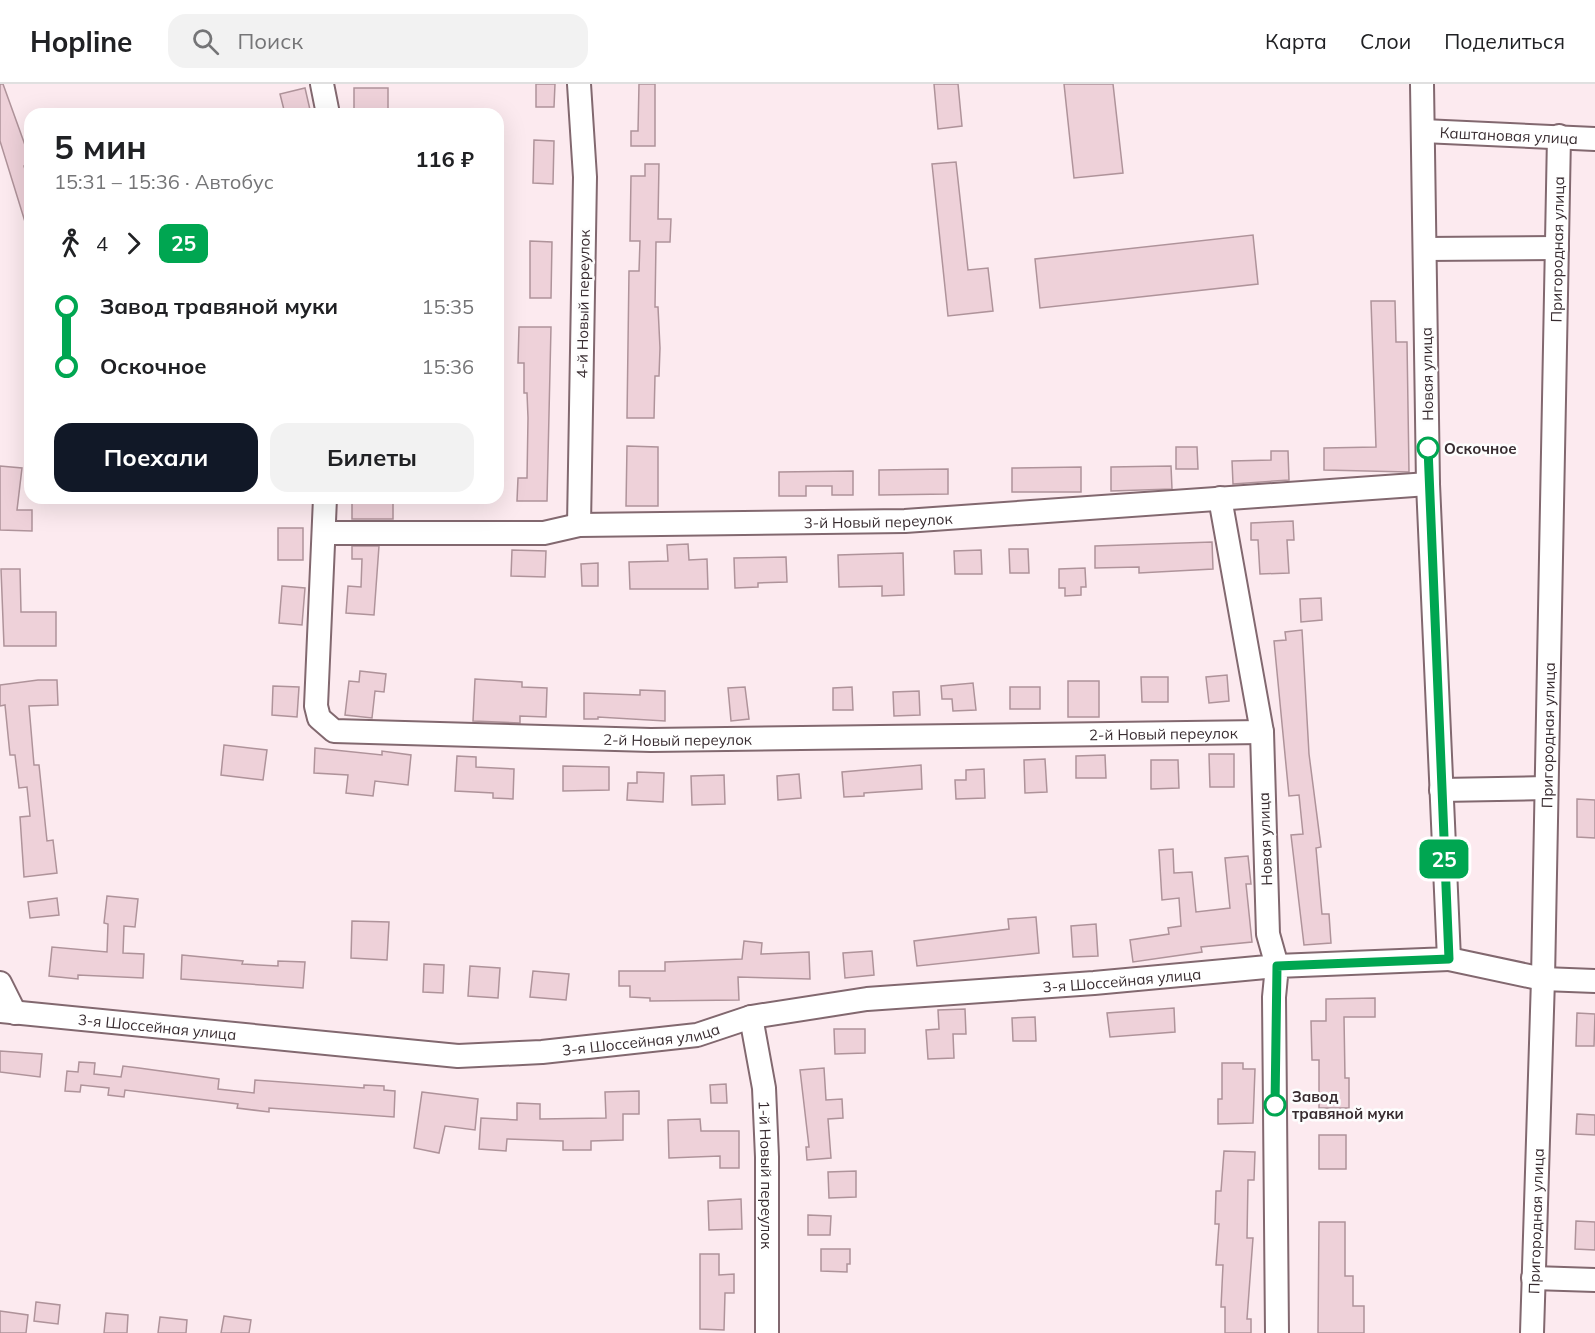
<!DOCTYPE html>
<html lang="ru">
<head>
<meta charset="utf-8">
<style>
	body { margin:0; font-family:Mulish,sans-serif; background:#f2f2f2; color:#202124; height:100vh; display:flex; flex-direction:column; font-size:22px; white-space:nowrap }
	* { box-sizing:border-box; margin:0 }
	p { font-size:20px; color:#757577 }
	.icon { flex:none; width:33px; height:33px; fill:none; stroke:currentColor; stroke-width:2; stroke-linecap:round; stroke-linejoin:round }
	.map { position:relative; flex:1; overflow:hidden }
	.drawer { position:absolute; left:24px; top:24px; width:480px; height:396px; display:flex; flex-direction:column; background:#fff; border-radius:18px; box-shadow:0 6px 24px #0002 }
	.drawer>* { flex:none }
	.badge { padding:0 12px; border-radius:9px; font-size:21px; line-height:39px }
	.map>.badge { position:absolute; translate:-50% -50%; box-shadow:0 0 0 3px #fff }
	.legs { display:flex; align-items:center; gap:9px; height:66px; padding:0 30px; font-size:20px }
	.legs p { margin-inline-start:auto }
	.headline { display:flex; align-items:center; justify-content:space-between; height:102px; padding:0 30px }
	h1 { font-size:33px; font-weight:700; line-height:45px }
	.action { display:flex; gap:12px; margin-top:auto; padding:12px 30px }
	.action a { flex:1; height:69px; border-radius:18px; background:#111827; color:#fff; font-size:24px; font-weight:700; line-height:69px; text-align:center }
	.action a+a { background:#f2f2f2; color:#202124 }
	ul { padding:0 30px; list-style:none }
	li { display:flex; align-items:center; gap:21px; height:60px; font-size:22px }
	li i { display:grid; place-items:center; width:9px; height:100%; margin:0 8px; background:currentColor }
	li i::after { content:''; width:15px; height:15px; margin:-8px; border:4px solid; border-radius:50%; background:#fff }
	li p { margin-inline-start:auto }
	li:first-child i { background:linear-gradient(#0000 50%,currentColor 0) }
	li:last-child i { background:linear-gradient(currentColor 50%,#0000 0) }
	header { display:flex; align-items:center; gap:36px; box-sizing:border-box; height:84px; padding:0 30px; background:#fff; border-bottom:2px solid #e0e0e0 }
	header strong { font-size:28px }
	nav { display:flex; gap:33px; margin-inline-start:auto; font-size:21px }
	.search { width:420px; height:54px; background:#f2f2f2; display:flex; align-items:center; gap:15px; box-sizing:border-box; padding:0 21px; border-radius:18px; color:#757577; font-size:22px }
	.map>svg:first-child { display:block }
	.building { fill:#eed1d9; stroke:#af939a; stroke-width:1.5 }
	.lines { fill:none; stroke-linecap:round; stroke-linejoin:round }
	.minor-casing { stroke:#82686f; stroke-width:26 }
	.minor { stroke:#fff; stroke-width:22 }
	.line-1-casing { stroke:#fff; stroke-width:14 }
	.line-1 { stroke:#00a651; stroke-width:9 }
	.stop-1-dot { fill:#fff; stroke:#00a651; stroke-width:3 }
	.labels { text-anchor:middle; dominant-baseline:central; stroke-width:5; stroke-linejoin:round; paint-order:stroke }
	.street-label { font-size:15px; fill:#382c30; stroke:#fdfdfd }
	.stop-label { font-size:15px; font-weight:bold; fill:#382c30; stroke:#fdfdfd; text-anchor:start }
</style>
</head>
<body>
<header>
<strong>Hopline</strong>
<div class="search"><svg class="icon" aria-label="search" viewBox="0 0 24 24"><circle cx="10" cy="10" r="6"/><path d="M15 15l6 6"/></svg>Поиск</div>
<nav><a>Карта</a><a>Слои</a><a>Поделиться</a></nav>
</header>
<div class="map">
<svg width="1595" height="1249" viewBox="0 0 1595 1249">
	<rect width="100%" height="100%" fill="#fceaef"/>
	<g class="building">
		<polygon points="0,0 3,0 30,75 30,80 24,82 30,103 30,141 26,141 0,57"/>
		<polygon points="536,0 555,0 554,23 536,23"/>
		<polygon points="639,0 655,0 655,62 631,62 631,47 638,47"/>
		<polygon points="934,0 958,0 962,42 938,45"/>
		<polygon points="1064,0 1113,0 1123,89 1074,94"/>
		<polygon points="305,4 311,30 285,30 280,10"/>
		<rect x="354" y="4" width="34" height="26"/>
		<polygon points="534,56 554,57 553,100 533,99"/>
		<polygon points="956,78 968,186 988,184 993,227 948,232 932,80"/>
		<polygon points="645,80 659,80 658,135 671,135 670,158 656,158 655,223 658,223 660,264 659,292 655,292 654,334 627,334 629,187 639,187 640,157 630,157 631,92 645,92"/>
		<polygon points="1253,151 1258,200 1040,224 1035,175"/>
		<polygon points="530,157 552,158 551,214 530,214"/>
		<polygon points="1371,217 1395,217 1396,258 1407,258 1409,388 1324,386 1324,364 1376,363"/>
		<polygon points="519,243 551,243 547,417 517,417 518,394 527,394 528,334 527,309 524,309 524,279 518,279"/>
		<polygon points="627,362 658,363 658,422 626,422"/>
		<polygon points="1176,363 1197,363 1198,385 1176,385"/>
		<polygon points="1271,367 1288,367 1289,396 1233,400 1232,377 1271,376"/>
		<polygon points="0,382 22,384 17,426 32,426 32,447 0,446"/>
		<polygon points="1171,382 1172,405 1111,407 1111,383"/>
		<polygon points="1081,383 1081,408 1012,408 1012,384"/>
		<polygon points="948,385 948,410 879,411 879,386"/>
		<polygon points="853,387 853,411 832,411 832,402 806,402 806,412 779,412 779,388"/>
		<rect x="352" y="414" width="41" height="21"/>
		<polygon points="1293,437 1294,456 1287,456 1289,489 1260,490 1258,456 1251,456 1251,439"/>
		<rect x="278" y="444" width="25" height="32"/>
		<polygon points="1212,458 1213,485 1139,489 1139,483 1095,484 1095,462"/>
		<polygon points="688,460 689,476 707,475 708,505 630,505 629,478 668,477 667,461"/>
		<polygon points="352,462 379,462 374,531 346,529 348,502 361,503 362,475 352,475"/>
		<polygon points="1009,465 1028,465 1029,489 1010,489"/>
		<polygon points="512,466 546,467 545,493 511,492"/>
		<polygon points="981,466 982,490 955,490 954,467"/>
		<polygon points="903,469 904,511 882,512 882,502 839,503 838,471"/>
		<polygon points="786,473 787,498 758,499 758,503 735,504 734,474"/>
		<polygon points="598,479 598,502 582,502 581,480"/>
		<polygon points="1085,484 1086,503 1081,503 1081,511 1065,512 1065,504 1059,504 1059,485"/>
		<polygon points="1,485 20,485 21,528 56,528 56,562 4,562"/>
		<polygon points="282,502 305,504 302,541 279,539"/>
		<polygon points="1321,514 1322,536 1301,538 1300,515"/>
		<polygon points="1302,546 1309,670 1321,763 1316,764 1322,830 1329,830 1331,859 1304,861 1291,751 1303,750 1299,711 1289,712 1274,557 1286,556 1285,548"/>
		<polygon points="360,587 386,590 384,608 375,607 372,634 345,631 349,597 359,598"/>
		<polygon points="1227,591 1229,617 1209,619 1206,593"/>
		<polygon points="1141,593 1168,593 1168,618 1142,618"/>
		<polygon points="475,595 522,598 522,603 547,604 546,633 520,632 520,639 473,637"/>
		<polygon points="38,596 57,596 58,621 29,622 34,681 39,681 47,757 53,756 57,789 24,793 20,733 30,732 27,703 19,704 15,671 10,671 5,621 0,622 0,601"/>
		<rect x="1068" y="597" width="31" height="36"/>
		<polygon points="973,599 976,626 953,627 952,615 942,615 941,602"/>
		<polygon points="273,602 299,603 297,633 272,631"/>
		<polygon points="745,603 749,635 731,637 728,604"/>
		<polygon points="852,603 853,626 833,626 833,604"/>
		<rect x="1010" y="603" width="30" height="22"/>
		<polygon points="640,606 665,607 665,637 598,633 598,635 584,635 584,609 640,611"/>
		<polygon points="919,607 920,631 894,632 893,608"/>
		<polygon points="224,661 267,666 263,696 221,691"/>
		<polygon points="315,664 382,671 382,667 411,671 408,701 375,697 373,712 346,709 348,691 314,689"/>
		<polygon points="1209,670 1234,670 1234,703 1210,703"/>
		<polygon points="1105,671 1106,694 1076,694 1076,672"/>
		<polygon points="457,672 476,673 476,683 514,685 513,715 493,714 493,709 455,707"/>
		<polygon points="1045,675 1047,708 1025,709 1024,676"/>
		<polygon points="1151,676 1178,676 1179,704 1151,705"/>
		<polygon points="921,681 922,705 864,709 864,712 844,713 842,688"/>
		<polygon points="563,682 609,683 609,706 563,707"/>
		<polygon points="984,685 985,714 956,715 955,696 966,696 966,686"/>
		<polygon points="637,688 664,689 663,718 627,716 628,699 637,699"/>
		<polygon points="799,690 801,714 778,716 777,692"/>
		<polygon points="724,691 725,720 692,721 691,692"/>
		<polygon points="1577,715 1595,716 1595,754 1577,753"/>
		<polygon points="1173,765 1174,789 1192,788 1196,828 1230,824 1225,774 1248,772 1251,800 1246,800 1252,858 1201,863 1202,868 1133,878 1130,856 1169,850 1168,844 1181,842 1179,814 1162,816 1159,766"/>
		<polygon points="107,812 138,815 135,843 124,842 123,869 144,870 143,894 78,891 78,895 49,892 52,863 107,868 108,840 104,839"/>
		<polygon points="57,814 59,831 30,834 28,818"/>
		<polygon points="1036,833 1039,869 917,882 914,857 1009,845 1008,835"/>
		<polygon points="352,837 389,838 387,876 351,874"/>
		<polygon points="1096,840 1098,872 1073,873 1071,842"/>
		<polygon points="744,857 762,859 761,870 809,868 810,895 738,893 739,916 650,917 650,914 630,913 630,902 619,902 619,887 665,887 665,878 742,875"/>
		<polygon points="872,867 874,891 845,894 843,869"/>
		<polygon points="182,871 243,877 242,880 278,882 278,877 305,878 303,904 181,895"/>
		<polygon points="424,880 444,881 443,909 423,908"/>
		<polygon points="470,882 500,884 498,914 468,912"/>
		<polygon points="533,887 569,890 566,916 530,913"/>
		<polygon points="1375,914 1375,933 1344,933 1345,994 1349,994 1349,1024 1319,1024 1319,976 1312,976 1311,937 1326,937 1326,915"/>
		<polygon points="1174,924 1175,948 1110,953 1107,929"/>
		<polygon points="965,925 966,950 953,950 954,974 928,975 926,946 939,945 938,926"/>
		<polygon points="1577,929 1595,930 1594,962 1576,962"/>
		<polygon points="1035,933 1036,957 1013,957 1012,934"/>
		<polygon points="834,945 865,945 865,969 835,970"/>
		<polygon points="0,967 42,970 40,993 0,988"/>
		<polygon points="79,978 95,979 94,990 121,993 123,982 139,984 219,995 218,1005 254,1009 255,996 364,1004 364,1001 384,1002 384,1006 395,1007 394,1033 269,1024 269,1028 237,1024 238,1020 125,1006 124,1013 108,1011 109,1004 81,1001 80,1008 65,1007 67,987 78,988"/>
		<polygon points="1222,979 1243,979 1243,985 1255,985 1253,1039 1218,1040 1218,1015 1222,1015"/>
		<polygon points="824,984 826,1016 842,1015 843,1034 828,1035 831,1074 807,1076 806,1063 809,1063 800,986"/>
		<polygon points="726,1000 727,1019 711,1019 710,1001"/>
		<polygon points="639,1007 639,1030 623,1030 623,1056 591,1057 591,1066 563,1066 563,1057 507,1055 506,1067 479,1065 481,1034 517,1036 517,1019 540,1020 540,1035 606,1034 605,1008"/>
		<polygon points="422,1008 478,1015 475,1046 445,1042 439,1069 414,1064"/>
		<polygon points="1577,1030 1595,1031 1595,1051 1576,1050"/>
		<polygon points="700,1035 701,1047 739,1047 739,1084 720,1084 720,1072 669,1074 668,1036"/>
		<rect x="1319" y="1051" width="27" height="34"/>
		<polygon points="1224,1067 1255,1068 1254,1096 1248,1096 1247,1154 1253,1154 1247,1235 1251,1235 1251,1249 1225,1249 1225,1223 1221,1223 1223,1181 1216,1181 1219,1140 1215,1140 1216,1107 1221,1107"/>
		<polygon points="856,1087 856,1113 829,1114 828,1088"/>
		<polygon points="741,1115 742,1145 709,1146 708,1117"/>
		<polygon points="808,1131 831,1132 830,1151 808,1151"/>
		<polygon points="1576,1137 1595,1138 1595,1166 1575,1165"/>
		<polygon points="1319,1138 1345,1138 1345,1192 1353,1192 1353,1222 1364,1222 1364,1249 1318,1249"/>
		<polygon points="821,1165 850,1165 850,1180 847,1180 847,1188 821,1187"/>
		<polygon points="700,1170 719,1170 719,1191 734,1190 734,1209 725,1209 724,1246 700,1245"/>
		<polygon points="36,1218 60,1221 58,1240 34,1237"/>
		<polygon points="0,1227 28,1231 26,1249 0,1249"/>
		<polygon points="106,1229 128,1231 127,1249 104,1249"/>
		<polygon points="224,1232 251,1236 249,1249 221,1249"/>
		<polygon points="160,1233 187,1236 186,1249 158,1249"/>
	</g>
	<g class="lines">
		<g class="minor-casing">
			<g id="minor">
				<polyline points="322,0 328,30"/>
				<polyline points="579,0 585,93 579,441"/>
				<path id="s1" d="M1423 47 1595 55"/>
				<polyline points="1425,165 1557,164"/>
				<path id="s2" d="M325 414 316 622 319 634 334 647 651 656 1262 648"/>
				<path id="s3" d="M325 449H544L579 441 905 437 1428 400"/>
				<polyline points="1441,706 1546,704"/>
				<polyline points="1449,875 1543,895 1595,897"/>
				<polyline points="0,899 15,929"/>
				<path id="s4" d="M0 927 458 972 542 968 697 951 751 933 867 915 1094 899 1277 882 1268 850 1262 648 1220 414"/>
				<path id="s5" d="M751 933 764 1004 767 1073V1249"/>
				<polyline points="1533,1194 1595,1196"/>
				<polyline points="1277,1249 1274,913 1277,882 1449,875 1428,400 1422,0"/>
				<path id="s6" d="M1532 1249 1543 895 1559 52"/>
			</g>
		</g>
		<use href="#minor" class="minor"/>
	</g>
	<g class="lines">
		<g class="line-1-casing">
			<polyline id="line-1" points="1275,1021 1277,882 1449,875 1428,364"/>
		</g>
		<use href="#line-1" class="line-1"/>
	</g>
	<g class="stop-1-dot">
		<circle cx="1428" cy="364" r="10"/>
		<circle cx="1275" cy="1021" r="10"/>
	</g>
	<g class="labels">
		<g class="street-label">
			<text stroke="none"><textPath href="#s1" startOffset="86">Каштановая улица</textPath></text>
			<text stroke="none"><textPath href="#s6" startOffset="1084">Пригородная улица</textPath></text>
			<text transform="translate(583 220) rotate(-89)">4-й Новый переулок</text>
			<text transform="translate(1427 290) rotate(-91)">Новая улица</text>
			<text stroke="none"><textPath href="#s3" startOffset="554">3-й Новый переулок</textPath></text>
			<text stroke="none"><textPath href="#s2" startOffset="1070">2-й Новый переулок</textPath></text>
			<text stroke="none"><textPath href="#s6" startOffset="598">Пригородная улица</textPath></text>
			<text stroke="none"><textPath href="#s2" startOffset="584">2-й Новый переулок</textPath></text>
			<text transform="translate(1265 755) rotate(-92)">Новая улица</text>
			<text stroke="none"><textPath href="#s4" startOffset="1130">3-я Шоссейная улица</textPath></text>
			<text stroke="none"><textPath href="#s4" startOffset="158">3-я Шоссейная улица</textPath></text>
			<text stroke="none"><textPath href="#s4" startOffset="644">3-я Шоссейная улица</textPath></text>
			<text stroke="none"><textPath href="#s5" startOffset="159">1-й Новый переулок</textPath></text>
			<text stroke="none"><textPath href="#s6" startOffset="112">Пригородная улица</textPath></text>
		</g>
		<g class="stop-label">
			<text x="1444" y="364">Оскочное</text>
			<text x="1292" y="1012">Завод<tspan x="1292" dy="17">травяной муки</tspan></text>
		</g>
	</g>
</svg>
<b class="badge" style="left:1444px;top:775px;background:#00a651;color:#fff">25</b>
<section class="drawer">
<div class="headline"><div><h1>5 мин</h1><p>15:31 – 15:36 · Автобус</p></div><b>116 ₽</b></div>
<div class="legs"><svg class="icon" aria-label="walk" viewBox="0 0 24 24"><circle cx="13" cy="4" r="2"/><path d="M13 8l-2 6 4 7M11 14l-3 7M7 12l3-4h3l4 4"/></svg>4<svg class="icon" aria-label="forward" viewBox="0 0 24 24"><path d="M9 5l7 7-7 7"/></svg><b class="badge" style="background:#00a651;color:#fff">25</b></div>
<ul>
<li><i style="color:#00a651"></i><b>Завод травяной муки</b><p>15:35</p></li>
<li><i style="color:#00a651"></i><b>Оскочное</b><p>15:36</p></li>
</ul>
<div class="action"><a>Поехали</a><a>Билеты</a></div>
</section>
</div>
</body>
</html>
